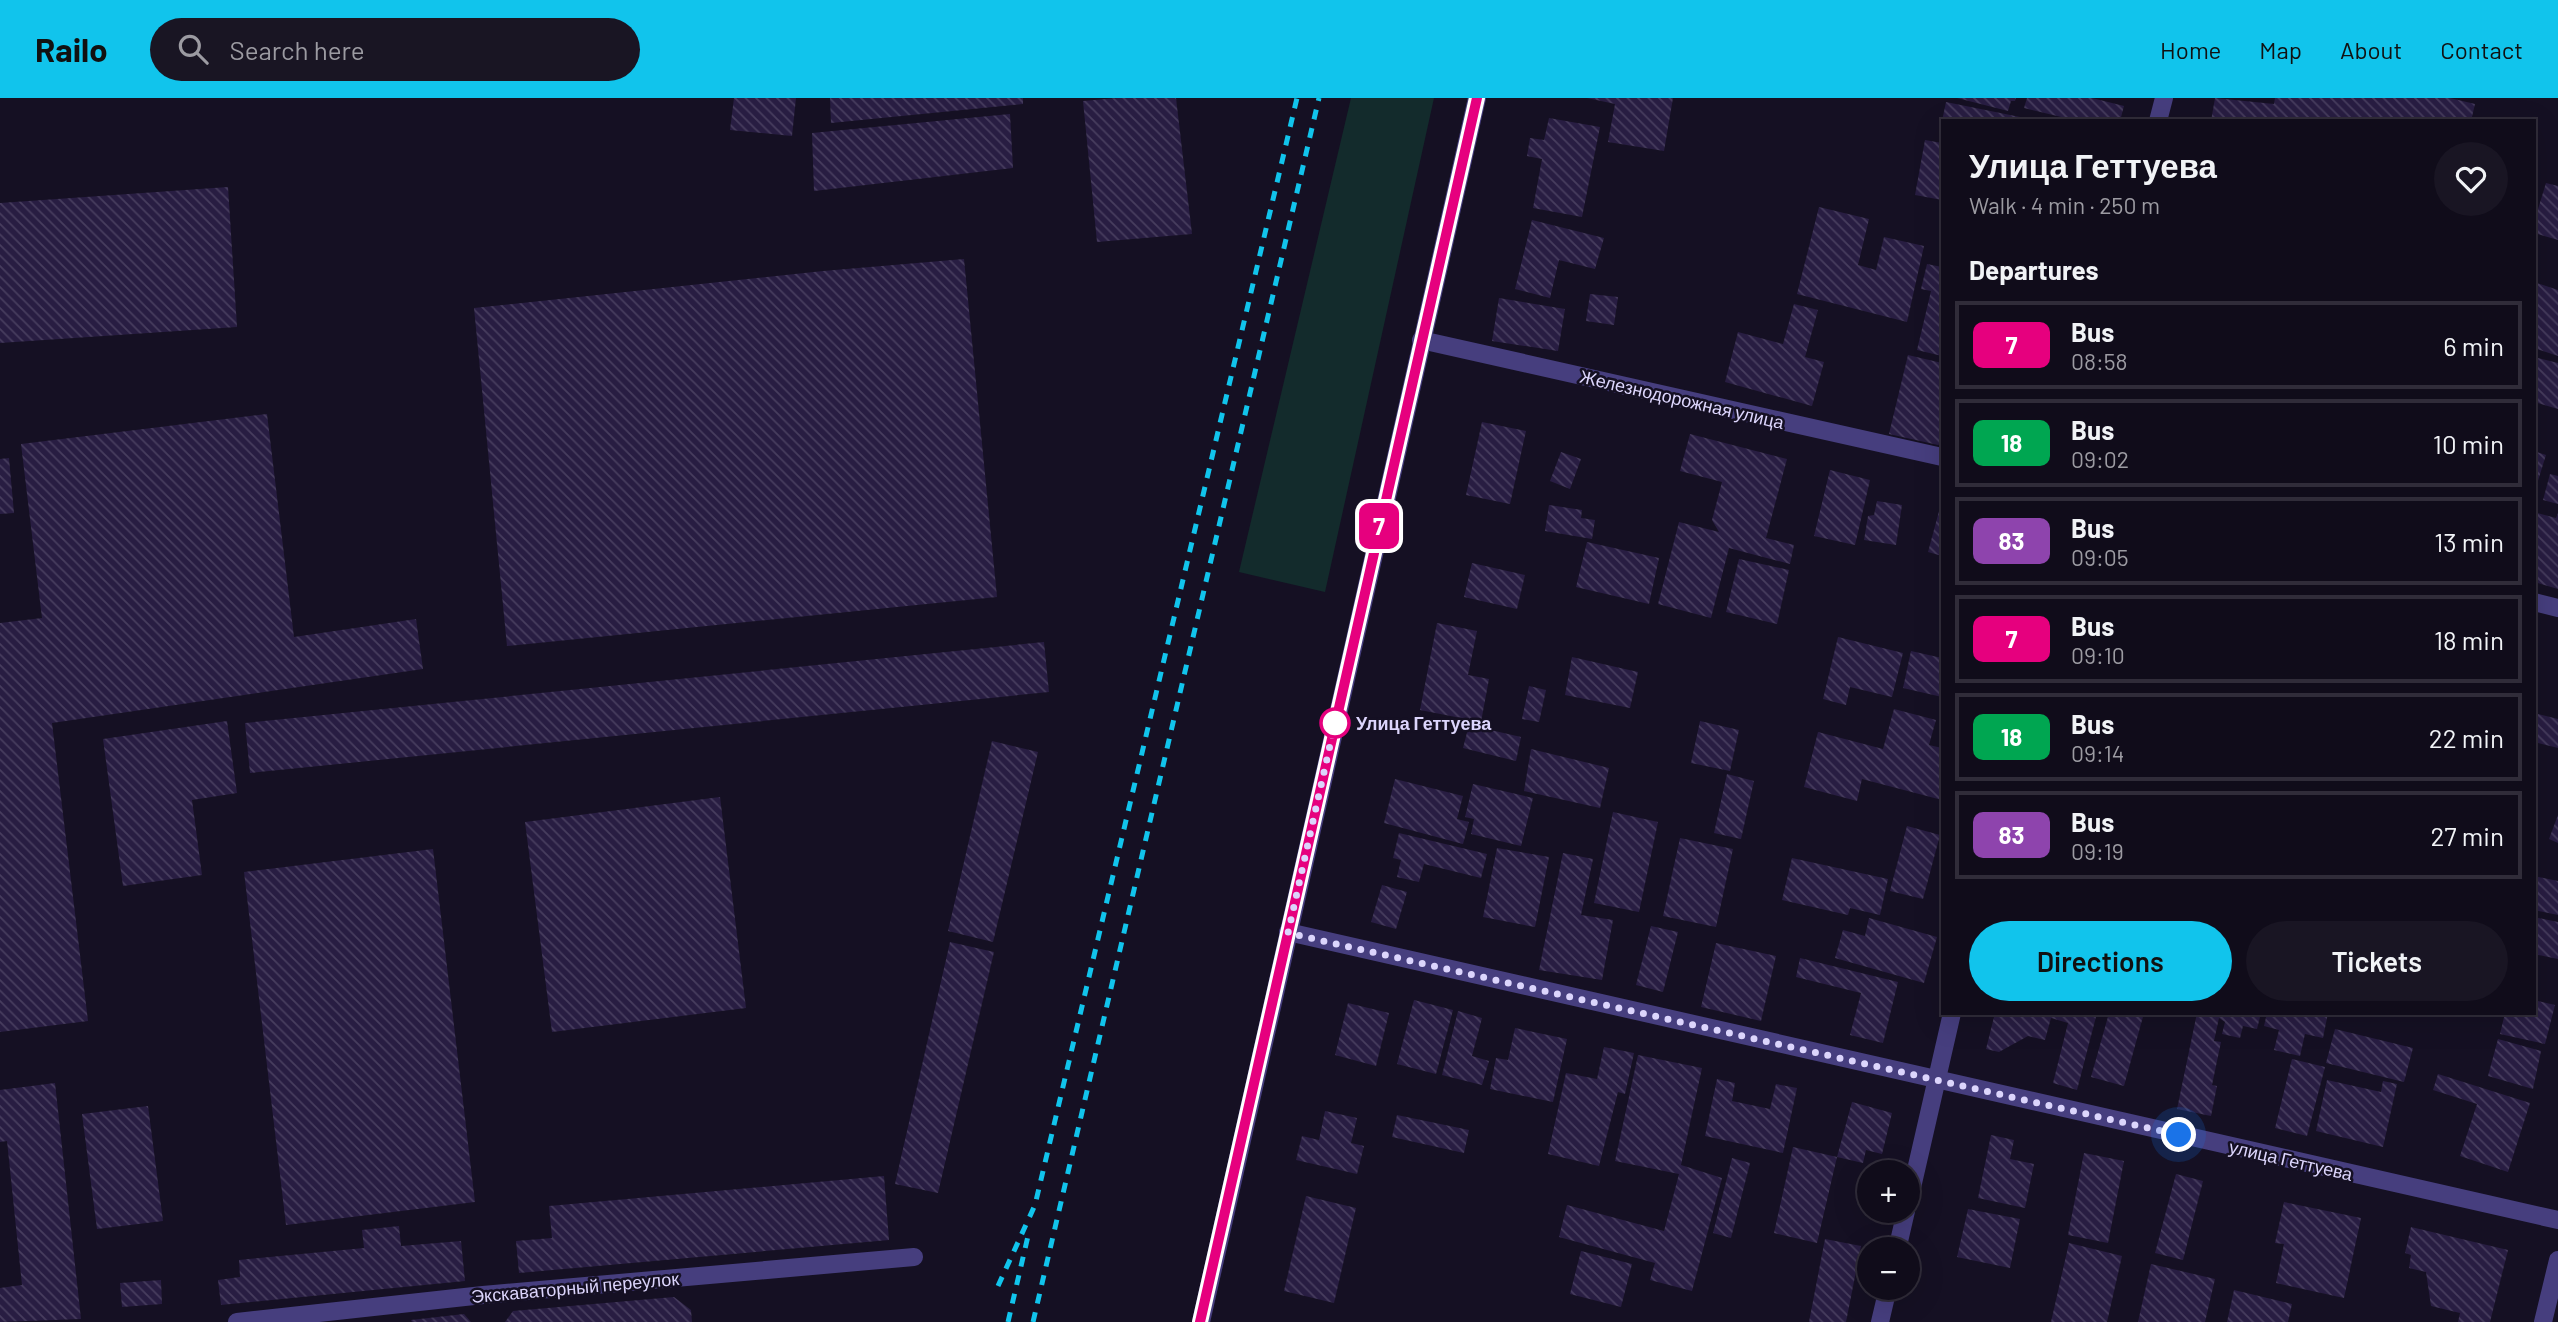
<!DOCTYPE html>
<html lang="en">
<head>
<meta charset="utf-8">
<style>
	body { margin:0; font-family:Barlow,sans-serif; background:#191523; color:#f1f3f6; height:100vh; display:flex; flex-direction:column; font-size:26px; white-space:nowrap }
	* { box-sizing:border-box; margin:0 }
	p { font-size:23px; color:#9c9ba2 }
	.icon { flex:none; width:38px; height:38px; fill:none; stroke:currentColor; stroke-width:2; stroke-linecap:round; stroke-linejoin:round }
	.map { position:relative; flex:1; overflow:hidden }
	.details { position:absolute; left:1941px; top:21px; width:595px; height:896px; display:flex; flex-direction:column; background:#100c1a; border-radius:0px; box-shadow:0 7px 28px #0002,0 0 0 2px #302c39 }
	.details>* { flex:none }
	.badge { padding:0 14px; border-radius:10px; font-size:24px; line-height:46px }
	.controls { position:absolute; left:1857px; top:1062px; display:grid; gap:14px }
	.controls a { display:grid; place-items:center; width:63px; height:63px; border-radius:50%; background:#100c1a; box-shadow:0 7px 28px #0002,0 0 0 2px #302c39; font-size:35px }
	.you { position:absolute; width:35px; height:35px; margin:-18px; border:5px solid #fff; border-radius:50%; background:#1a73e8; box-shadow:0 0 0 10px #1a73e833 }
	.map>.badge { position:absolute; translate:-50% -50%; box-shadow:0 0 0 4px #fff }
	h2 { padding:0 28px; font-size:26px; line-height:63px }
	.round { display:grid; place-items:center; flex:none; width:74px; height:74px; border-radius:37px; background:#191523 }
	.headline { display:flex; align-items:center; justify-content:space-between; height:119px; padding:0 28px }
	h1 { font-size:33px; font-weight:600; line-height:52px }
	.primary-button { display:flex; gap:14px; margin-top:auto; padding:14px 28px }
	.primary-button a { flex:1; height:80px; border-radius:42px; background:#11c4ec; color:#111; font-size:28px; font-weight:600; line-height:80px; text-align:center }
	.primary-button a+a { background:#191523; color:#f1f3f6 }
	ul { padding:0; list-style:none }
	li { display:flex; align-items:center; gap:21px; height:88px; margin:0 14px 10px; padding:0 14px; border:4px solid #302c39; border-radius:0px }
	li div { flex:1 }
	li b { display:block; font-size:26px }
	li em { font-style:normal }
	li .badge { min-width:77px; font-weight:700; text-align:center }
	header { display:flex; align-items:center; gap:42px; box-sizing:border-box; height:98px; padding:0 35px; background:#11c4ec; color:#111 }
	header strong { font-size:33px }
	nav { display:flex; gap:38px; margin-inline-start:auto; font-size:24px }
	.search { width:490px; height:63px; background:#191523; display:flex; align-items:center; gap:18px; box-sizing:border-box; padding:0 24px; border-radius:38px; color:#9c9ba2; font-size:26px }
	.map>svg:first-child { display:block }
	.grass { fill:#132b2c }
	.building { fill:url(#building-back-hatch) }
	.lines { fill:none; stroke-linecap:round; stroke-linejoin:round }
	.minor { stroke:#463e7e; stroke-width:18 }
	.tertiary { stroke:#463e7e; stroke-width:18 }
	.rail { stroke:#11c4ec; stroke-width:5; stroke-dasharray:10 9; stroke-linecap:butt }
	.line-casing { stroke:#fff; stroke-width:16 }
	.line { stroke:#e6007e; stroke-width:10 }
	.walk { stroke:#dcd5fc; stroke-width:7; stroke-dasharray:0 12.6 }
	.stop-dot { fill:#fff; stroke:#e6007e; stroke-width:3.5 }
	.labels { text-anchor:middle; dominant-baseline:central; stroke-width:5; stroke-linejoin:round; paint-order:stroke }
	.street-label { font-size:18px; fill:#dcd5fc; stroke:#151023 }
	.stop-label { font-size:18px; font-weight:bold; fill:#dcd5fc; stroke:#151023; text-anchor:start }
</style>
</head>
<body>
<header>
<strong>Railo</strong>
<div class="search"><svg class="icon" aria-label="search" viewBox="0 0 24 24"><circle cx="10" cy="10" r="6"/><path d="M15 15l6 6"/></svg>Search here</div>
<nav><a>Home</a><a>Map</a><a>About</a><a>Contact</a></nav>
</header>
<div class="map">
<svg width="2558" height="1224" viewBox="0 0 2558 1224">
	<defs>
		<pattern id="building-back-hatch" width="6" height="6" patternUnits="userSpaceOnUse" patternTransform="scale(1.75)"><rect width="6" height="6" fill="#281d42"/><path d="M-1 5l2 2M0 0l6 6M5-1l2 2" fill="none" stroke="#473d5e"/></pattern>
	</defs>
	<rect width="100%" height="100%" fill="#151023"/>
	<polygon class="grass" points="1351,0 1434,0 1325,494 1239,474"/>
	<g class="building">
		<polygon points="734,0 796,0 792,38 730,32"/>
		<polygon points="830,0 1023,0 1023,6 831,25"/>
		<polygon points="1117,0 1176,0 1192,136 1097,144 1083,3"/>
		<polygon points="1587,0 1673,0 1664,53 1608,44 1615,6"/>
		<polygon points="1957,0 2016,0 2015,3 2011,3 2008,13"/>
		<polygon points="2027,0 2092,0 2124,8 2120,23 2078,23 2024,10"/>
		<polygon points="2215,0 2274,6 2275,0 2450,0 2475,6 2471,23 2281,23 2270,20 2270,23 2211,23"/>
		<polygon points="1946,4 2025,20 2025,23 1942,23"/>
		<polygon points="1010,16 1013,70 814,93 812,35"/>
		<polygon points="1549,20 1600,29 1582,119 1533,110 1542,61 1527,58 1530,40 1544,42"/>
		<polygon points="1925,42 1942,45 1942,102 1915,97"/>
		<polygon points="2546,85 2558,88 2558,142 2534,135 2534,124"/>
		<polygon points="228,89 237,229 0,245 0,105"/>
		<polygon points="1819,109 1869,121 1858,167 1876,172 1884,139 1924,148 1907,224 1797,196"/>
		<polygon points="1532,122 1604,140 1595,171 1559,162 1550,200 1515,191"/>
		<polygon points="964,161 997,499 507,548 474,210 823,173"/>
		<polygon points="1927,166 1942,169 1942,258 1917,252 1931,193 1921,191"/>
		<polygon points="2534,184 2558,192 2558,258 2534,250"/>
		<polygon points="1590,196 1618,199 1614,227 1586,223"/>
		<polygon points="1499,200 1565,211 1558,253 1492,243"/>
		<polygon points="1794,206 1818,212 1805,259 1824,264 1812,308 1725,284 1738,234 1783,246"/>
		<polygon points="1908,257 1942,265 1942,345 1938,347 1889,336"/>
		<polygon points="2534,259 2558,265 2558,311 2534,304"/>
		<polygon points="267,316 294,539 416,521 423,571 52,625 88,923 0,934 0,525 42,520 21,346"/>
		<polygon points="1482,324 1526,333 1510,406 1466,397"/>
		<polygon points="1690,336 1787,361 1766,440 1794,447 1790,466 1729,450 1711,520 1658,506 1679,424 1719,434 1712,422 1722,384 1680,373"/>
		<polygon points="2534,353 2546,357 2537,386 2534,385"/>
		<polygon points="1561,354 1581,361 1570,391 1550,383"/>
		<polygon points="9,360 14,415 0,416 0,361"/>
		<polygon points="1830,372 1870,382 1855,447 1814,438"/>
		<polygon points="2550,376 2558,378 2558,406 2543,402"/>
		<polygon points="1942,402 1942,458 1928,454"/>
		<polygon points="1877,403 1902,407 1896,447 1864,442 1868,418 1874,417"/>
		<polygon points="1549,407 1582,412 1581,420 1595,422 1592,441 1545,433"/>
		<polygon points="2534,414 2556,420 2558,415 2558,491 2534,484"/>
		<polygon points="1587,444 1659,460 1649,506 1576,489"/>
		<polygon points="1739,461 1789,472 1777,526 1726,514"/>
		<polygon points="1472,465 1525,477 1517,511 1464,499"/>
		<polygon points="1437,525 1477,533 1468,577 1489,581 1481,624 1420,612"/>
		<polygon points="1838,539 1903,555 1892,599 1850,589 1846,607 1823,601"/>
		<polygon points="1044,544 1049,594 250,675 245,625"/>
		<polygon points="1911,553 1942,560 1942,599 1903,590"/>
		<polygon points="1572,559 1638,574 1630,610 1565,597"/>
		<polygon points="1529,588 1546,592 1539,624 1522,621"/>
		<polygon points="1894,611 1936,622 1929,647 1942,650 1942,702 1862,681 1857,703 1804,689 1818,634 1883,651"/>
		<polygon points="2534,615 2558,621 2558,650 2534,644"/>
		<polygon points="227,623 237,695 192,702 202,777 123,788 103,641"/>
		<polygon points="1700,623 1739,632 1730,673 1691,665"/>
		<polygon points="1469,627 1521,639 1516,663 1463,650"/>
		<polygon points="992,643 1038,654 993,844 948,833"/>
		<polygon points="1531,651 1609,670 1600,710 1524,693"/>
		<polygon points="1727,676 1754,683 1741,741 1714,735"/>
		<polygon points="1395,681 1463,698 1457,721 1469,724 1463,746 1384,725"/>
		<polygon points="1473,686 1533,700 1521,748 1471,736 1474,721 1465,719"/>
		<polygon points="720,699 746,910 552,934 525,724"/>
		<polygon points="1613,714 1658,724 1639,814 1594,805"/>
		<polygon points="2558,717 2558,745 2549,741"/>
		<polygon points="1907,728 1940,737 1923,801 1890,793"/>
		<polygon points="1399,735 1487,756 1481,780 1424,766 1419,784 1397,779 1401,762 1393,760"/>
		<polygon points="1680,740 1733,751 1716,829 1663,818"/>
		<polygon points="1497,750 1549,759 1535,829 1483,819"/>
		<polygon points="433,751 475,1104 286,1127 244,774"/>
		<polygon points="1563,755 1593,761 1581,817 1613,822 1602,882 1539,872"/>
		<polygon points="1792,760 1888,781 1880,817 1850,810 1848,817 1782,802"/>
		<polygon points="2534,778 2558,783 2558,817 2534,812"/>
		<polygon points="1382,787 1407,794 1396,831 1371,824"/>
		<polygon points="2534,819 2558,824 2558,861 2534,856"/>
		<polygon points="1869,820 1937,839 1924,885 1835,860 1843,832 1865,838"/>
		<polygon points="1651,828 1678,834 1663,894 1636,887"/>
		<polygon points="950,844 994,854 938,1095 895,1086"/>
		<polygon points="1716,845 1776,858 1761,923 1701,909"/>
		<polygon points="1800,860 1898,884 1883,945 1850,937 1861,895 1796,879"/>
		<polygon points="1414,902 1453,912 1436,976 1397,966"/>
		<polygon points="2534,902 2555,907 2545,946 2500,936 2505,915 2534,915"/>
		<polygon points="1348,905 1389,915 1376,968 1335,957"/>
		<polygon points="1458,913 1482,920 1472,958 1489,963 1482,987 1442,977"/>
		<polygon points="1995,915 2097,915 2077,992 2053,985 2068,925 2051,920 2045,942 2028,938 1999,954 1986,951"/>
		<polygon points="2109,915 2144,915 2124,988 2091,979"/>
		<polygon points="2197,915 2261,915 2257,931 2243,928 2240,940 2222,936 2225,924 2219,920 2214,943 2221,944 2212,987 2217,988 2211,1018 2177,1011"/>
		<polygon points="2267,915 2328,915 2323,940 2305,936 2300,958 2274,952 2279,932 2264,928"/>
		<polygon points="1515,930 1567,941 1553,1004 1490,991 1496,960 1508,962"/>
		<polygon points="2335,931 2413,950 2404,984 2326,965"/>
		<polygon points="2498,941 2541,953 2533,991 2488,978"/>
		<polygon points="1604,949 1634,955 1625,996 1618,994 1599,1068 1548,1056 1566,975 1597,981"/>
		<polygon points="1638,957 1702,970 1681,1067 1722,1080 1692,1193 1650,1182 1655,1165 1559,1139 1567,1107 1664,1133 1679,1076 1615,1063"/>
		<polygon points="2292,961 2325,969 2307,1038 2275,1030"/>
		<polygon points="2438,976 2530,1005 2508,1074 2460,1058 2477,1006 2433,992"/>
		<polygon points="1717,981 1735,985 1732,1003 1770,1011 1776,986 1797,990 1783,1055 1705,1038"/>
		<polygon points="2327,982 2381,994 2383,983 2397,986 2383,1049 2316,1033"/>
		<polygon points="55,985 81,1221 0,1224 0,1190 22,1187 7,1043 0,1044 0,992"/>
		<polygon points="1852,1004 1892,1015 1882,1056 1866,1052 1863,1065 1837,1059"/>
		<polygon points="148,1008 163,1123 97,1131 82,1016"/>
		<polygon points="1325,1013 1357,1020 1351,1045 1364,1048 1357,1076 1296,1062 1302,1038 1319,1042"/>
		<polygon points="1397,1017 1469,1032 1464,1055 1392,1039"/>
		<polygon points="1991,1037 2014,1042 2010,1061 2034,1066 2025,1110 1978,1100"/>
		<polygon points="1793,1049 1837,1059 1817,1145 1774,1135"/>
		<polygon points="2084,1055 2124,1063 2108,1145 2068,1137"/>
		<polygon points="1732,1060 1750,1065 1731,1140 1713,1135"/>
		<polygon points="2176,1076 2203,1083 2183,1162 2155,1155"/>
		<polygon points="884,1078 889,1142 519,1175 516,1143 552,1140 549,1108"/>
		<polygon points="1306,1098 1356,1110 1334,1205 1284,1193"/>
		<polygon points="2284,1104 2361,1120 2344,1200 2276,1185 2284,1146 2275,1145"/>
		<polygon points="1968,1111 2020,1121 2010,1170 1957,1159"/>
		<polygon points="399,1128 401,1148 461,1143 465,1183 221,1207 218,1182 240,1179 239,1162 364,1150 362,1132"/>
		<polygon points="2411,1129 2508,1152 2490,1224 2458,1224 2460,1215 2431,1208 2426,1174 2409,1170 2411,1157 2405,1155"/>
		<polygon points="1825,1141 1861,1148 1846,1224 1809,1224"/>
		<polygon points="2069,1145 2122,1158 2107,1224 2051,1224"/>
		<polygon points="1581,1153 1632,1166 1621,1209 1570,1196"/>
		<polygon points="2151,1166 2215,1181 2205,1224 2138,1224"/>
		<polygon points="161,1182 162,1206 122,1209 120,1185"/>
		<polygon points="2234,1192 2292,1206 2288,1224 2227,1224"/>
		<polygon points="674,1199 691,1212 692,1224 505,1224 513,1213"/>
		<polygon points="464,1216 471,1224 412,1224 411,1222"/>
	</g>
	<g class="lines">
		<g class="minor">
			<polyline points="2158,23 2164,0"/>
			<polyline points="1421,242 1942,359"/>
			<polyline points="2534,504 2558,510"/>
			<polyline points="1288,834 2558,1122"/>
			<polyline points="1908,1107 1952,915"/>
			<polyline points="1897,1152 1906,1113"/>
			<polyline points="237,1224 483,1197 914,1159"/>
			<polyline points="1880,1224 1888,1190"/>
			<polyline points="2543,1224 2558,1162"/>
		</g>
		<polyline class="tertiary" points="1201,1224 1477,0"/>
		<g class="rail">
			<polyline points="998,1188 1035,1107 1297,0"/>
			<polyline points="1008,1224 1028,1138"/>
			<polyline points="1033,1224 1319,0"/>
		</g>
	</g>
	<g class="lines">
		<g class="line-casing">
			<polyline id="line" points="1200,1224 1477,0"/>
		</g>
		<use href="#line" class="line"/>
		<polyline class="walk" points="1335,625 1288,835 2179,1037"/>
	</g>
	<circle class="stop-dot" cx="1335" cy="625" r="14"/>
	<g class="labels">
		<g class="street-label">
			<text transform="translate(1682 301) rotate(13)">Железнодорожная улица</text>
			<text transform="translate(2291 1062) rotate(13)">улица Геттуева</text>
			<text transform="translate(575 1189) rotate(-5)">Экскаваторный переулок</text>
		</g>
		<g class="stop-label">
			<text x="1356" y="625">Улица Геттуева</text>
		</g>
	</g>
</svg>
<div class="controls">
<a>+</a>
<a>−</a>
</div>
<div class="you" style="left:2179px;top:1037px"></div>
<b class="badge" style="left:1379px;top:428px;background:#e6007e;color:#fff">7</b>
<section class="details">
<div class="headline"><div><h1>Улица Геттуева</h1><p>Walk · 4 min · 250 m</p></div><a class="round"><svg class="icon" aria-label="heart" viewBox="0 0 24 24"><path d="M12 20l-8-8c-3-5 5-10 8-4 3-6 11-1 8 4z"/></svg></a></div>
<h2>Departures</h2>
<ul>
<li><span class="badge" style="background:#e6007e;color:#fff">7</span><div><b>Bus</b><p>08:58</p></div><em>6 min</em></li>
<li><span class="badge" style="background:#00a651;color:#fff">18</span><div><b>Bus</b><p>09:02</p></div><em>10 min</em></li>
<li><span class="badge" style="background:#8e44ad;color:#fff">83</span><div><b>Bus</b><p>09:05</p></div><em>13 min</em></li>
<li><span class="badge" style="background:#e6007e;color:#fff">7</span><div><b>Bus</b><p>09:10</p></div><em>18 min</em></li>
<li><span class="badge" style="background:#00a651;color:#fff">18</span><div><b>Bus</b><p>09:14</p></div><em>22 min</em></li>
<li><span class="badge" style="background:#8e44ad;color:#fff">83</span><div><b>Bus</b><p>09:19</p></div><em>27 min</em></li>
</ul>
<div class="primary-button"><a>Directions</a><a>Tickets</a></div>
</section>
</div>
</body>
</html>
